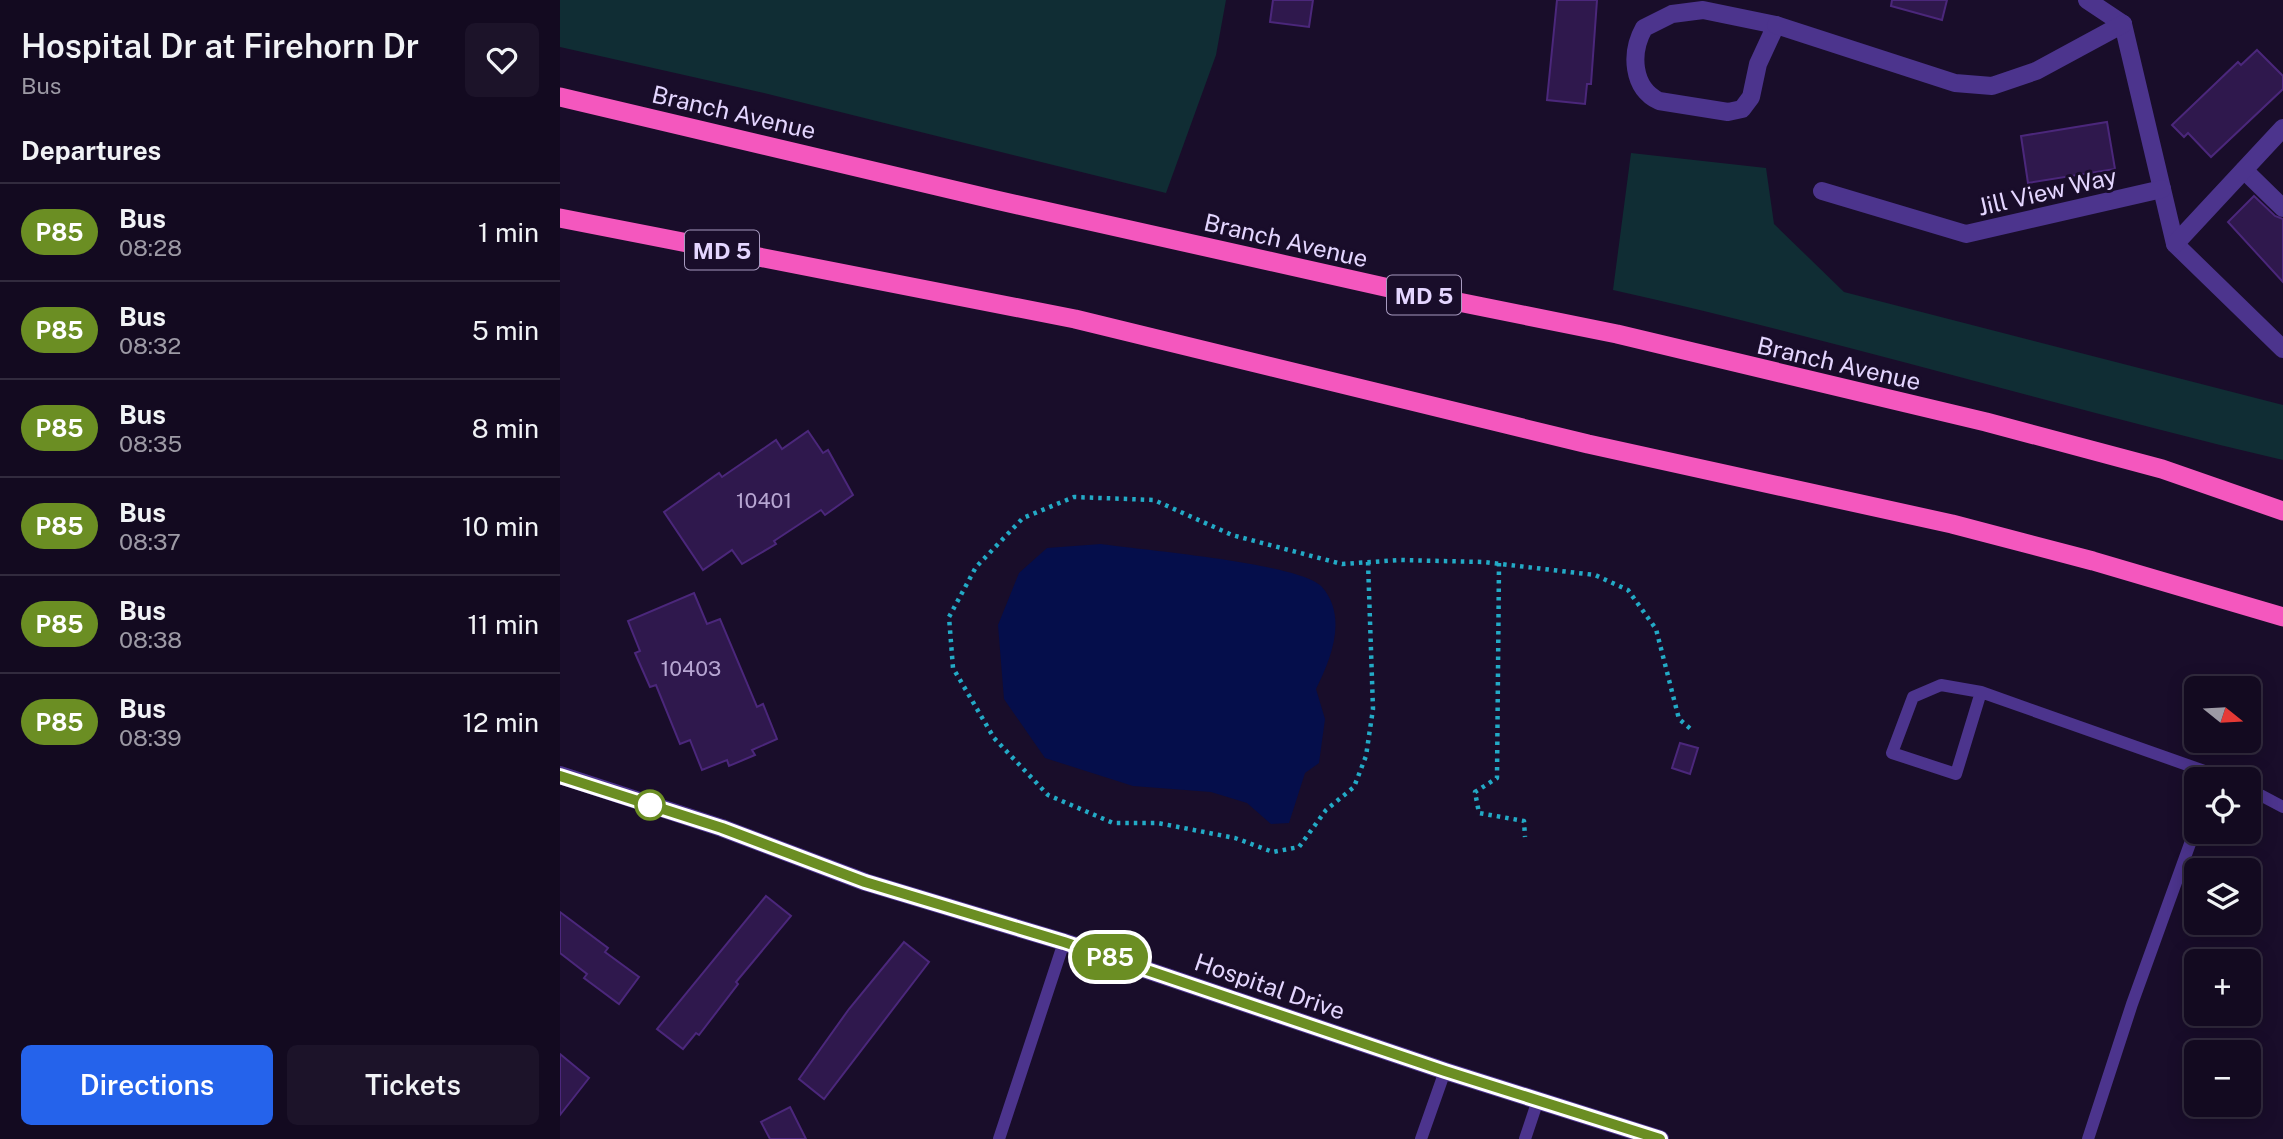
<!DOCTYPE html>
<html lang="en">
<head>
<meta charset="utf-8">
<style>
	body { margin:0; font-family:"Public Sans",sans-serif; background:#1c1329; color:#f1f3f6; height:100vh; display:flex; flex-direction:column; font-size:26px; white-space:nowrap }
	* { box-sizing:border-box; margin:0 }
	p { font-size:23px; color:#9d9aa5 }
	.icon { flex:none; width:38px; height:38px; fill:none; stroke:currentColor; stroke-width:2; stroke-linecap:round; stroke-linejoin:round }
	.map { position:relative; flex:1; overflow:hidden }
	.drawer { display:flex; flex-direction:column; background:#130a20; width:560px }
	.drawer>* { flex:none }
	.badge { padding:0 14px; border-radius:23px; font-size:24px; line-height:46px }
	.needle { width:46px; rotate:108deg }
	.tools { position:absolute; left:1624px; top:676px; display:grid; gap:14px }
	.tools a { display:grid; place-items:center; width:77px; height:77px; border-radius:10px; background:#130a20; box-shadow:0 4px 18px #0003,0 0 0 2px #322b3e; font-size:35px }
	.map>.badge { position:absolute; translate:-50% -50%; box-shadow:0 0 0 4px #fff }
	h2 { padding:0 21px; font-size:26px; line-height:63px }
	.round { display:grid; place-items:center; flex:none; width:74px; height:74px; border-radius:10px; background:#1c1329 }
	.headline { display:flex; align-items:center; justify-content:space-between; height:119px; padding:0 21px }
	h1 { font-size:33px; font-weight:600; line-height:52px }
	.cta { display:flex; gap:14px; margin-top:auto; padding:14px 21px }
	.cta a { flex:1; height:80px; border-radius:10px; background:#2563eb; color:#fff; font-size:28px; font-weight:600; line-height:80px; text-align:center }
	.cta a+a { background:#1c1329; color:#f1f3f6 }
	ul { padding:0; list-style:none }
	li { display:flex; align-items:center; gap:21px; height:98px; padding:0 21px; border-top:2px solid #322b3e }
	li div { flex:1 }
	li b { display:block; font-size:26px }
	li em { font-style:normal }
	li .badge { min-width:77px; font-weight:700; text-align:center }
	main { display:flex; flex:1; min-height:0 }
	.map>svg:first-child { display:block }
	.green { fill:#102d34 }
	.water { fill:#050e4b }
	.building { fill:#2f184d; stroke:#4b277b; stroke-width:2 }
	.lines { fill:none; stroke-linecap:round; stroke-linejoin:round }
	.path { stroke:#23aac6; stroke-width:4.5; stroke-dasharray:3.5 5; stroke-linecap:butt }
	.service { stroke:#4c348d; stroke-width:12 }
	.minor { stroke:#4c348d; stroke-width:18 }
	.trunk { stroke:#f457be; stroke-width:19 }
	.line-casing { stroke:#fff; stroke-width:16 }
	.line { stroke:#6b8e23; stroke-width:10 }
	.stop-dot { fill:#fff; stroke:#6b8e23; stroke-width:3.5 }
	.labels { text-anchor:middle; dominant-baseline:central; stroke-width:6; stroke-linejoin:round; paint-order:stroke }
	.number-label { font-size:21px; fill:#b7a6d2 }
	.shield { fill:#190d2a; stroke:#a79abf; stroke-width:2 }
	.shield-label { font-size:23px; font-weight:bold; fill:#e4d6ff }
	.street-label { font-size:24px; fill:#e4d6ff; stroke:#190d2a }
</style>
</head>
<body>
<main>
<section class="drawer">
<div class="headline"><div><h1>Hospital Dr at Firehorn Dr</h1><p>Bus</p></div><a class="round"><svg class="icon" aria-label="heart" viewBox="0 0 24 24"><path d="M12 20l-8-8c-3-5 5-10 8-4 3-6 11-1 8 4z"/></svg></a></div>
<h2>Departures</h2>
<ul>
<li><span class="badge" style="background:#6b8e23;color:#fff">P85</span><div><b>Bus</b><p>08:28</p></div><em>1 min</em></li>
<li><span class="badge" style="background:#6b8e23;color:#fff">P85</span><div><b>Bus</b><p>08:32</p></div><em>5 min</em></li>
<li><span class="badge" style="background:#6b8e23;color:#fff">P85</span><div><b>Bus</b><p>08:35</p></div><em>8 min</em></li>
<li><span class="badge" style="background:#6b8e23;color:#fff">P85</span><div><b>Bus</b><p>08:37</p></div><em>10 min</em></li>
<li><span class="badge" style="background:#6b8e23;color:#fff">P85</span><div><b>Bus</b><p>08:38</p></div><em>11 min</em></li>
<li><span class="badge" style="background:#6b8e23;color:#fff">P85</span><div><b>Bus</b><p>08:39</p></div><em>12 min</em></li>
</ul>
<div class="cta"><a>Directions</a><a>Tickets</a></div>
</section>
<div class="map">
<svg width="1723" height="1139" viewBox="0 0 1723 1139">
	<rect width="100%" height="100%" fill="#190d2a"/>
	<g class="green">
		<polygon points="0,0 666,0 656,55 606,193 204,93 0,47"/>
		<path d="M1071 153 1206 168 1214 224 1284 292 1723 405V460C1499 407 1278 340 1053 290Z"/>
	</g>
	<path class="water" d="M541 544C581 550 740 563 762 587 788 617 771 659 756 689L765 719 759 763 745 773 729 823 711 824 687 803 651 792 573 786 485 758 444 699 438 625 459 573 487 548Z"/>
	<g class="building">
		<polygon points="713,0 753,0 749,27 710,22"/>
		<polygon points="997,0 1037,0 1031,84 1027,84 1025,104 987,100"/>
		<polygon points="1332,0 1387,0 1382,20 1331,6"/>
		<polygon points="1697,50 1723,76 1723,89 1651,157 1628,133 1624,137 1612,125 1678,62 1681,65"/>
		<polygon points="1547,122 1555,169 1468,183 1461,136"/>
		<polygon points="1694,196 1715,216 1723,219 1723,282 1668,222"/>
		<polygon points="248,431 263,453 268,450 293,495 265,515 261,510 214,541 216,544 182,564 172,550 143,570 104,512 159,473 162,477 216,440 222,449"/>
		<polygon points="134,593 147,624 160,619 197,707 203,704 217,739 192,750 195,755 169,766 167,760 142,770 130,740 120,744 96,685 90,687 75,653 80,651 68,621"/>
		<polygon points="1120,743 1138,748 1130,774 1112,768"/>
		<polygon points="206,896 231,916 176,982 178,984 139,1035 136,1033 123,1049 97,1029"/>
		<polygon points="0,912 48,948 45,952 79,977 59,1004 24,978 27,974 0,953"/>
		<polygon points="344,942 369,962 264,1099 239,1079 289,1009"/>
		<polygon points="0,1054 29,1078 0,1115"/>
		<polygon points="230,1107 246,1139 210,1139 201,1122"/>
	</g>
	<g class="lines">
		<g class="path">
			<polyline points="808,562 813,709 806,756 794,787 766,810 739,847 713,852 675,838 598,823 553,823 488,795 434,738 393,668 389,617 416,567 463,518 514,497 594,500 672,535 782,564 840,560 924,562 1035,575 1068,590 1096,629 1119,719 1133,731"/>
			<polyline points="939,563 937,778 915,792 919,813 964,821 965,837"/>
		</g>
		<g class="service">
			<polyline points="1421,692 1396,774 1332,753 1353,697 1381,685 1421,692 1667,779"/>
			<polyline points="1689,789 1723,807"/>
			<polyline points="439,1139 504,942"/>
			<polyline points="861,1139 885,1071"/>
			<polyline points="965,1139 978,1100"/>
			<polyline points="1528,1139 1572,1004 1636,827"/>
		</g>
		<g class="minor">
			<polyline points="1527,0 1563,24"/>
			<path d="M1143 10 1216 25 1198 64 1191 97 1182 109 1168 112 1099 101C1072 88 1070 53 1084 28L1112 14Z"/>
			<polyline points="1563,24 1615,244 1723,349"/>
			<polyline points="1216,25 1395,83 1432,86 1476,71 1563,24"/>
			<polyline points="1684,170 1723,208"/>
			<polyline points="1262,191 1406,234 1602,189"/>
			<polyline points="1615,244 1723,128"/>
			<polyline points="0,775 162,828 305,882 504,942 885,1071 1100,1139"/>
		</g>
		<g class="trunk">
			<polyline points="0,97 436,200 829,288 1057,334 1426,422 1602,469 1723,511"/>
			<polyline points="0,218 515,319 1028,444 1392,524 1533,561 1723,617"/>
		</g>
	</g>
	<g class="lines">
		<g class="line-casing">
			<polyline id="line" points="0,776 162,828 305,882 504,942 885,1071 1100,1139"/>
		</g>
		<use href="#line" class="line"/>
	</g>
	<circle class="stop-dot" cx="90" cy="805" r="14"/>
	<g class="labels">
		<g class="number-label">
			<text x="204" y="500">10401</text>
			<text x="131" y="668">10403</text>
		</g>
		<g class="shield">
			<rect x="125" y="230.5" width="74" height="39" rx="5"/>
			<rect x="827" y="275.5" width="74" height="39" rx="5"/>
		</g>
		<g class="shield-label">
			<text x="162" y="250">MD 5</text>
			<text x="864" y="295">MD 5</text>
		</g>
		<g class="street-label">
			<text transform="translate(174 112) rotate(13)">Branch Avenue</text>
			<text transform="translate(1487 191) rotate(-13)">Jill View Way</text>
			<text transform="translate(726 240) rotate(13)">Branch Avenue</text>
			<text transform="translate(1279 363) rotate(13)">Branch Avenue</text>
			<text transform="translate(710 986) rotate(19)">Hospital Drive</text>
		</g>
	</g>
</svg>
<div class="tools">
<a><svg class="needle" viewBox="-14 -14 28 28"><path d="M0-13l5 13h-10z" fill="#e53935"/><path d="M0 13l5-13h-10z" fill="#9d9aa5"/></svg></a>
<a><svg class="icon" aria-label="locate" viewBox="0 0 24 24"><circle cx="12" cy="12" r="6"/><path d="M12 2v4M12 18v4M2 12h4M18 12h4"/></svg></a>
<a><svg class="icon" aria-label="layers" viewBox="0 0 24 24"><path d="M12 4l9 5-9 5-9-5zM3 14l9 5 9-5"/></svg></a>
<a>+</a>
<a>−</a>
</div>
<b class="badge" style="left:550px;top:957px;background:#6b8e23;color:#fff">P85</b>
</div>
</main>
</body>
</html>
